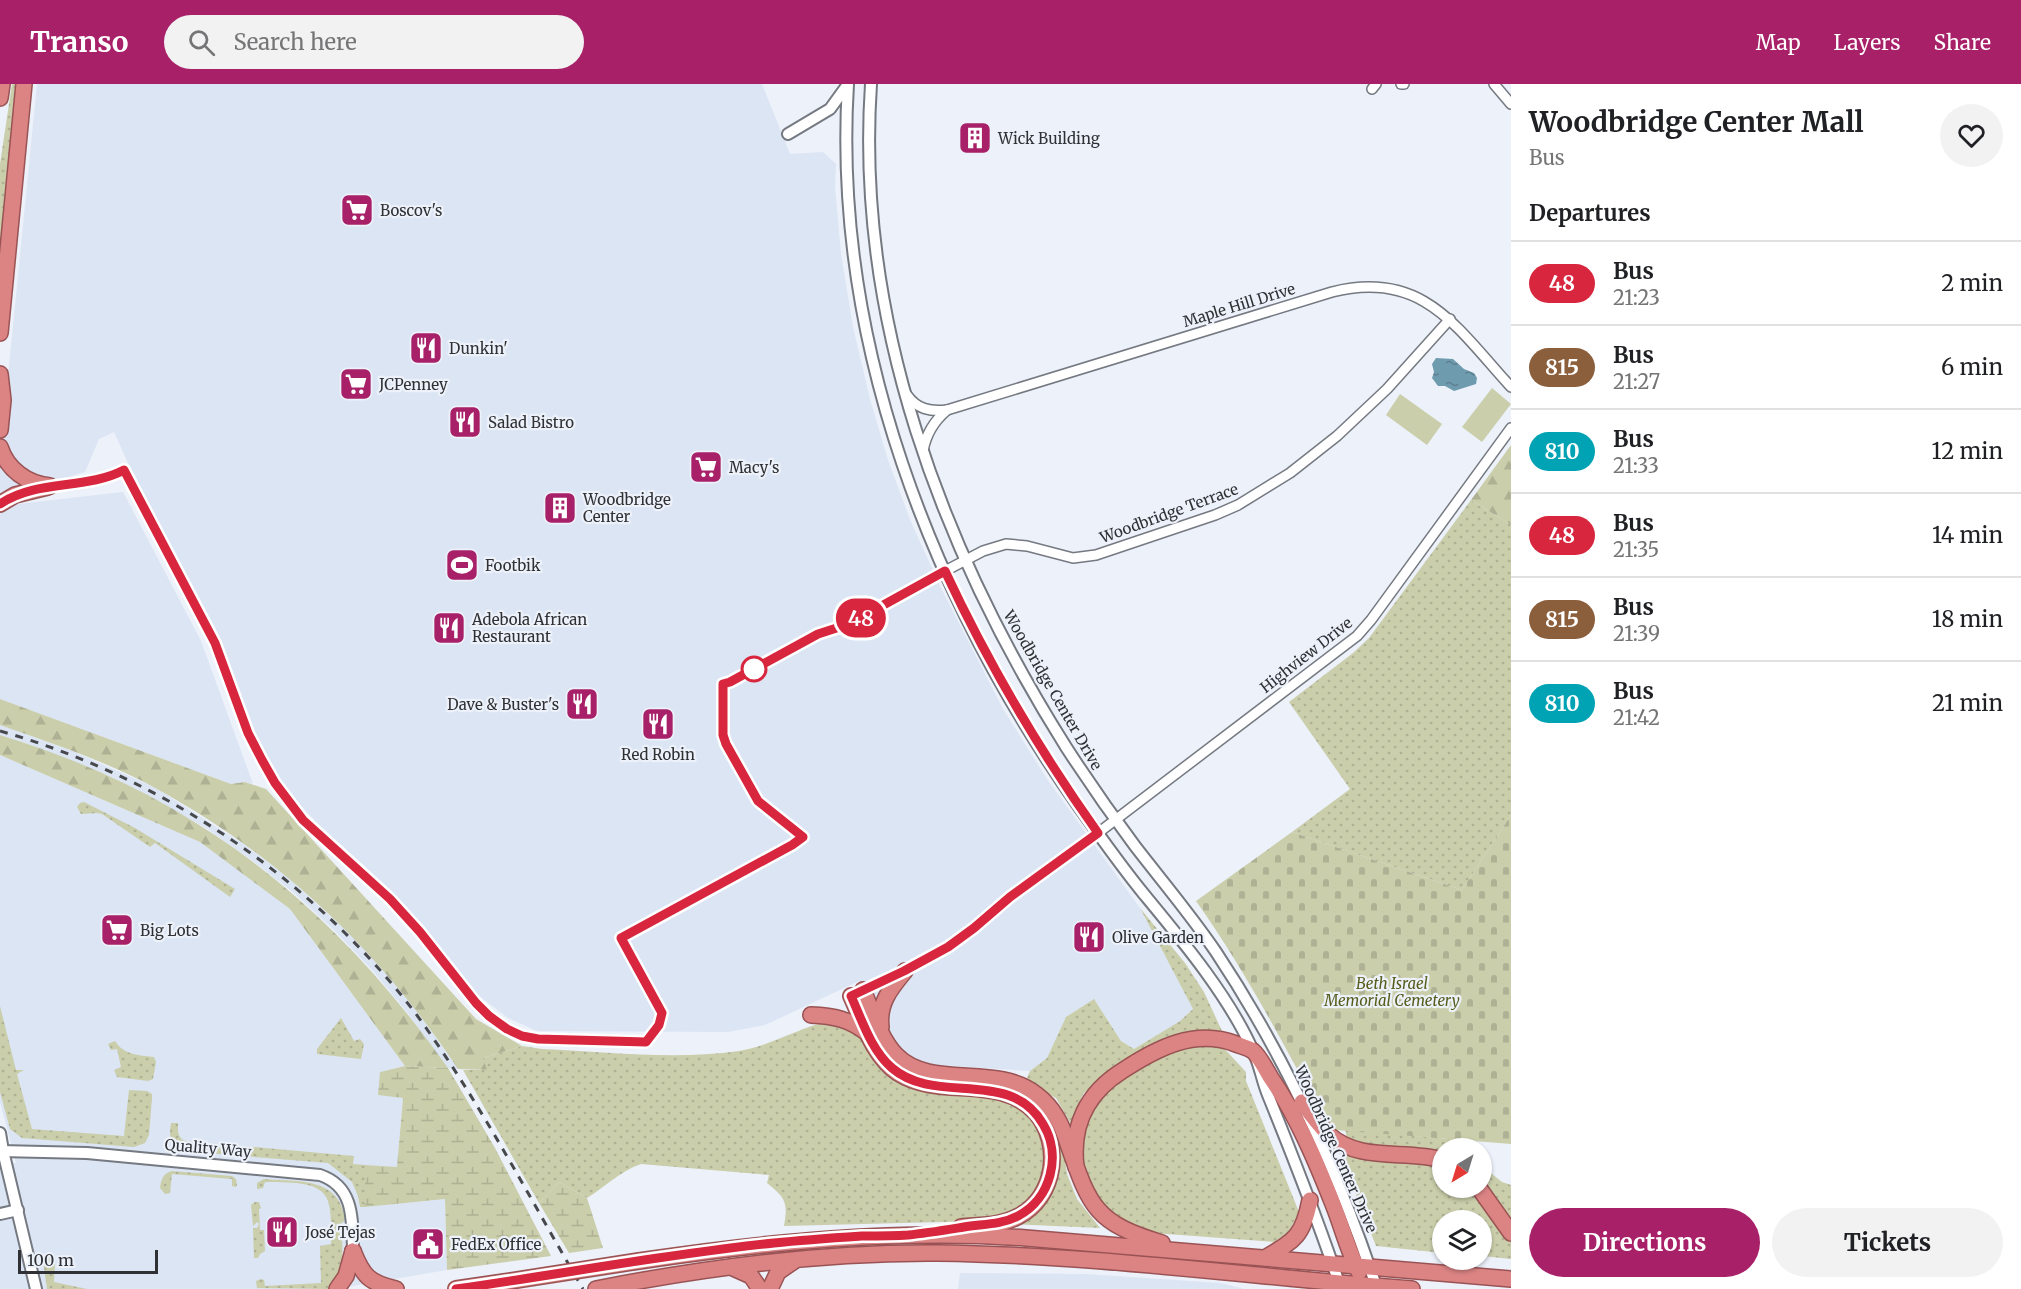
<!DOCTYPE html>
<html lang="en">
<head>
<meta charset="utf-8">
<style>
	body { margin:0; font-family:Merriweather,serif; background:#f2f2f2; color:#202124; height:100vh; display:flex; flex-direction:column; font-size:22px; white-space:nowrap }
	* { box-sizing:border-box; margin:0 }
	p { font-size:20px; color:#757577 }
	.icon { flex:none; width:33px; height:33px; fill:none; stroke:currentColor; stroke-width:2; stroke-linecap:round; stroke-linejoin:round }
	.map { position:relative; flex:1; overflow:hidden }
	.panel { display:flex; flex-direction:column; background:#fff; width:510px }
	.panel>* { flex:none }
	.badge { padding:0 12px; border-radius:20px; font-size:21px; line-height:39px }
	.needle { width:39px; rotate:218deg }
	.tools { position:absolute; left:1432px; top:1054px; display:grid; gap:12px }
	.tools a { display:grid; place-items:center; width:60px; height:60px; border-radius:50%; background:#fff; box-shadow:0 2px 4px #0004; font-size:30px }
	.scale { position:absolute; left:18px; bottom:15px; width:140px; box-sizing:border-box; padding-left:6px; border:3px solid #2f3134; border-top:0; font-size:16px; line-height:21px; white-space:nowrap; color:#2f3134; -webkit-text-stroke:4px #ecf1fa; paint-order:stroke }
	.map>.badge { position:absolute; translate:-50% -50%; box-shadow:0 0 0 3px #fff }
	h2 { padding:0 18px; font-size:22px; line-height:54px }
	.round { display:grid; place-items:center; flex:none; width:63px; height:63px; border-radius:32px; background:#f2f2f2 }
	.overview { display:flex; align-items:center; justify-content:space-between; height:102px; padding:0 18px }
	h1 { font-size:28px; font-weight:700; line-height:45px }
	.primary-button { display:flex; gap:12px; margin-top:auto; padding:12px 18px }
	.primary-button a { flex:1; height:69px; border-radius:36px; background:#a72068; color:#fff; font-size:24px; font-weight:700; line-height:69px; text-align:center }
	.primary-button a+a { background:#f2f2f2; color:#202124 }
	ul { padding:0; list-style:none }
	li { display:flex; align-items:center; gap:18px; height:84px; padding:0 18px; border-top:2px solid #e0e0e0 }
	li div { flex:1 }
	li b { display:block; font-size:22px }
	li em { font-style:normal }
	li .badge { min-width:66px; font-weight:700; text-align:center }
	header { display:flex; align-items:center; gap:36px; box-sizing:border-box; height:84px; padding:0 30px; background:#a72068; color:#fff }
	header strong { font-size:28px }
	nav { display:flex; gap:33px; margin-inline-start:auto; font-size:21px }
	.search { width:420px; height:54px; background:#f2f2f2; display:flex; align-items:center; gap:15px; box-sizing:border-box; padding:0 21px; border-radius:33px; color:#757577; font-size:22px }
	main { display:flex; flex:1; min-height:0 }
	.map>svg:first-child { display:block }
	.built { fill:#dce5f4 }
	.green { fill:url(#green-dots) }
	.forest { fill:url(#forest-firs) }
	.wetland { fill:url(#wetland-marsh) }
	.cemetery { fill:url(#cemetery-stones) }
	.pitch { fill:#caceaa }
	.water { fill:url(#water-ripples) }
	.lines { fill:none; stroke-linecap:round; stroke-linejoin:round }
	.minor-casing { stroke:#757981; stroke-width:12 }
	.tertiary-casing { stroke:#757981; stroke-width:14 }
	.trunk-casing { stroke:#9a5354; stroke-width:18 }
	.minor { stroke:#fff; stroke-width:9 }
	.tertiary { stroke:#fff; stroke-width:10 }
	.trunk { stroke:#dc8484; stroke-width:15 }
	.rail { stroke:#46484c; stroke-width:3; stroke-dasharray:8 8; stroke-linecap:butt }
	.trunk-bridge-casing { stroke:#9a5354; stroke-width:18; stroke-linecap:butt }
	.trunk-bridge { stroke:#dc8484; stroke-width:15 }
	.line-casing { stroke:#fff; stroke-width:14 }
	.line { stroke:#d7263d; stroke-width:9 }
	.stop-dot { fill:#fff; stroke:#d7263d; stroke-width:3 }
	.labels { text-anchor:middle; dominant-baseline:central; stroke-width:4.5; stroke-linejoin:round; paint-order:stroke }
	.poi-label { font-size:15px; fill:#2f3134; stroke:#ecf1fa; text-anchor:start }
	.street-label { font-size:15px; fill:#2f3134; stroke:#ecf1fa }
	.park-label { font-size:15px; font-style:italic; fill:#575c1b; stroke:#ecf1fa }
</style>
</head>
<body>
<header>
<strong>Transo</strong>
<div class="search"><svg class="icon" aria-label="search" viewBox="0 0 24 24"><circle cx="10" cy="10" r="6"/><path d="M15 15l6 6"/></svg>Search here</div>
<nav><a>Map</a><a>Layers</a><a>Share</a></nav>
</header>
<main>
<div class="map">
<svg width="1511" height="1205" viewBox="0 0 1511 1205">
	<defs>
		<pattern id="green-dots" width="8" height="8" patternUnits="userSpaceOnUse" patternTransform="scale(1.5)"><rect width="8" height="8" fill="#caceaa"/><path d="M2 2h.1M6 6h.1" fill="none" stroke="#aeb193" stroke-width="1.8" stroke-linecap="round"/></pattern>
		<pattern id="forest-firs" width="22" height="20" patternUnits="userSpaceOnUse" patternTransform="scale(1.5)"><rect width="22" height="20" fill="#caceaa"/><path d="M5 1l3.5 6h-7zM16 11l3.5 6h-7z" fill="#aeb193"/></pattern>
		<pattern id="wetland-marsh" width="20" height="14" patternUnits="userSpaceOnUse" patternTransform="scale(1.5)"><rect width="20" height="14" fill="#caceaa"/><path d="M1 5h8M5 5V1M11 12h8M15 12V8" fill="none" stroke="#aeb193"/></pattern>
		<pattern id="cemetery-stones" width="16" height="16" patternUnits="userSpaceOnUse" patternTransform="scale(1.5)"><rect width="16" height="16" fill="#caceaa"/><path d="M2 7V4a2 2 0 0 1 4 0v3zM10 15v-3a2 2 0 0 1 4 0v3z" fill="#aeb193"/></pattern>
		<pattern id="water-ripples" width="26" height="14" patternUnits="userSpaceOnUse" patternTransform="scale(1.5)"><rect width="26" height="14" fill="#6f9baf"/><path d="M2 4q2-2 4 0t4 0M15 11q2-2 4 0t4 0" fill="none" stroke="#5c7f8f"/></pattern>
	</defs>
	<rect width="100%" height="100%" fill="#ecf1fa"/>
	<g class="built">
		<polygon points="37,0 762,0 790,70 823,68 836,80 835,103 841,170 853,243 870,315 888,376 911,438 941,504 1003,625 1047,695 1140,824 1193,925 1180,937 1134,965 1121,957 1094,915 1066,933 1047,974 1030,987 922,980 901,966 859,897 765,941 728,948 537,947 508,934 478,911 410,827 370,787 319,741 288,708 277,691 254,646 214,542 193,508 128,379 114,348 99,355 85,388 0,413 0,373"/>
		<polygon points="123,408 201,557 253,700 245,698 231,700 0,615 0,422"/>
		<polygon points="0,641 72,667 156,704 243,760 284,790 355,855 408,914 458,985 448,984 406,927 373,887 333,845 294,809 253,777 206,744 116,695 28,660 0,651"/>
		<polygon points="0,671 200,758 290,825 405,982 380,988 403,1013 397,1084 365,1081 365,1123 445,1115 447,1186 335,1205 0,1205 0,1077 16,1079 0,1018"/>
		<polygon points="960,1189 1085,1190 1221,1199 1244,1205 958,1205"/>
	</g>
	<g class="green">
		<polygon points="12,0 17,0 0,171 0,80"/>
		<polygon points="1471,416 1511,441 1511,731 1462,806 1292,748 1350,705 1289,618 1353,569 1369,554"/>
		<polygon points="84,718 135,744 235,805 230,813 155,759 150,763 102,730 97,729 81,730 77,723 80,719"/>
		<polygon points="1140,824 1185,879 1204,908 1222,947 1198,947 1150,961 1124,976 1083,1010 1071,1040 1056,1014 1025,998 1030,987 1047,974 1066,933 1094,915 1121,957 1134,965 1180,937 1193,925"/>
		<polygon points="0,922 16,986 24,986 17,990 32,1045 124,1052 129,1006 147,1007 152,1010 152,1014 149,1051 145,1059 134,1063 22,1054 10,1045 0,1008"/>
		<polygon points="341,934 354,957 360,955 364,960 361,975 317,970 317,965"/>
		<path d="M831 937 861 951 883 982 907 1002 1007 1015 1026 1026 1038 1041 1044 1060 1045 1075 1040 1103 1014 1128 982 1137 784 1142C788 1119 786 1114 767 1099L769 1091 641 1080C620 1087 605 1103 587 1114L559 1098 539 1119 463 986H486L483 974 522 962 542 965C607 968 675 976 739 967 771 962 799 943 831 937Z"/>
		<path d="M115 957C124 971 138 971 154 973L156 978 153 995 148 997 117 993 114 986 121 983 117 965 111 966 108 960Z"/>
		<polygon points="1221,961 1246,988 1246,997 1299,1128 1288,1149 1274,1158 1140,1148 1112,1134 1090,1108 1079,1075 1082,1041 1103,1006 1132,985 1183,962"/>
		<polygon points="1043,1022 1062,1057 1067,1090 1077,1115 1100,1144 1012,1140 1030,1135 1057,1097 1056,1060"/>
		<path d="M171 1039H178C178 1047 177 1054 186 1057L354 1072 353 1080 365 1081V1123H360L358 1112 352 1098 328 1079 183 1067C169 1062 169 1053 171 1039Z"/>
		<polygon points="1345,1046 1473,1057 1476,1065 1443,1065 1443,1072 1348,1058"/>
		<polygon points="1337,1063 1443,1081 1443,1104 1471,1104 1511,1158 1511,1175 1482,1172 1482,1137 1443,1137 1443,1169 1376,1162"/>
		<polygon points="1482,1082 1502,1098 1511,1101 1511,1138 1482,1103"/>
		<path d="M172 1087 232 1092 236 1095 237 1101 236 1103 232 1102V1095L172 1090 170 1109 165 1110 160 1104C161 1096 163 1089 172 1087Z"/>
		<path d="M264 1095C297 1098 340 1092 345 1136L341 1140C342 1158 347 1193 329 1205L257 1204 256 1197 261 1195 264 1196 265 1202 321 1199 320 1162 331 1160C331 1147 332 1130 328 1117 321 1095 284 1099 265 1098L263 1104 257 1105V1099Z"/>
		<polygon points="255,1118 259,1118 261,1124 259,1125 260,1146 264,1146 265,1167 260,1170 258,1174 254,1174 253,1144 257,1144 259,1140 257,1138 253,1142 251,1121"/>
		<polygon points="51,1170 55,1180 54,1198 87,1205 47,1205 43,1176"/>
	</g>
	<g class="forest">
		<polygon points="1511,361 1511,441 1471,416"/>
		<path d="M0 615 231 700 245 698 266 705 476 935 522 962 483 974 487 986 458 985C379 866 282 774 157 705 107 677 53 660 0 641Z"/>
		<path d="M0 651C194 710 332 820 448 984L405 982 290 825 200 758 0 671Z"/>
	</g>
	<g class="wetland">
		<polygon points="405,982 448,984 495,1064 551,1172 447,1186 445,1115 365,1123 365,1081 397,1083 403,1014 378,1011 380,988"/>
		<polygon points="559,1098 587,1114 603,1164 569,1169 539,1119"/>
	</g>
	<path class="cemetery" d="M1511 731V1060L1335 1046 1323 1033C1283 959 1245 886 1196 817L1292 748 1462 806Z"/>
	<g class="pitch">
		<polygon points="1492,304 1511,320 1482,358 1462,343"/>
		<polygon points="1400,310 1442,340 1427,361 1386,331"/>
	</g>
	<polygon class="water" points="1436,274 1453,275 1464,285 1474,289 1477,294 1476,300 1454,307 1445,302 1438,302 1432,294 1434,288 1432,280"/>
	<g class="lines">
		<g class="minor-casing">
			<g id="minor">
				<polyline points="1401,0 1404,0"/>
				<polyline points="1494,0 1511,20"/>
				<polyline points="1372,5 1376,0"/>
				<path d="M907 311C917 325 930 328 947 326L1332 208C1423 185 1457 244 1511 303"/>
				<path d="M923 367C926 350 934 337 947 326"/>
				<polyline points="945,487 983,467 1006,460 1027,462 1073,474 1096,471 1215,431 1238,421 1290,389 1337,352 1387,305 1450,235"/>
				<polyline points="1098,749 1357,552 1371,536 1511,344"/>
			</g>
		</g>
		<g class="tertiary-casing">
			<g id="tertiary">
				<path d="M848 0C832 258 932 514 1079 723 1100 752 1120 781 1143 809 1181 855 1229 912 1253 967 1260 981 1262 997 1268 1011 1294 1075 1319 1139 1341 1205"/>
				<path d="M871 0C855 236 942 466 1066 663 1088 697 1111 730 1135 762 1162 797 1191 831 1216 868 1285 972 1338 1087 1377 1205"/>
				<polyline points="788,50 830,25 846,3"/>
				<polyline points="0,1049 3,1067 36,1205"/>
				<path d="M0 1067 87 1069 320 1091C355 1103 352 1136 353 1167"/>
				<polyline points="0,1130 18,1126"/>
			</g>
		</g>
		<g class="trunk-casing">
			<g id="trunk">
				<polyline points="0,14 2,0"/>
				<polyline points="0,249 24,0"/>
				<polyline points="0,290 3,316 0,346"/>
				<path d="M0 363C7 385 27 400 50 402"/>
				<polyline points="0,420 15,411 48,403"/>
				<path d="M863 906C872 927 880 954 896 971 931 1007 997 978 1037 1011 1054 1024 1062 1041 1068 1060 1090 1123 1095 1139 1162 1159"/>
				<path d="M851 912C863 938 873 972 898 989 940 1016 1000 989 1036 1029 1062 1060 1056 1112 1019 1132 1001 1142 981 1141 961 1143"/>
				<path d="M811 931C834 932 849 935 867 949"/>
				<path d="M881 943C878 919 891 904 905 887"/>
				<path d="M1302 1018C1310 1029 1319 1041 1329 1051 1361 1079 1405 1065 1443 1076"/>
				<path d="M1076 1083C1071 1042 1087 1009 1122 987 1157 964 1195 944 1236 960 1241 962 1249 964 1253 967 1260 973 1266 986 1271 994 1297 1032 1316 1077 1333 1120 1342 1142 1348 1167 1359 1188"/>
				<polyline points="1479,1104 1511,1149"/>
				<path d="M353 1167C363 1192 369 1199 396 1205"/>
				<path d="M1265 1174C1295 1156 1303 1152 1310 1116"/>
				<path d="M639 1177C767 1158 895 1145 1026 1154L1511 1195"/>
				<polyline points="731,1183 751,1192 760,1205"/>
				<polyline points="337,1205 346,1192 353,1167"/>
				<polyline points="456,1205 504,1198"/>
				<path d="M596 1205C708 1183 823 1168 938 1169 1096 1171 1254 1193 1412 1205"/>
				<polyline points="770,1205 778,1188 794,1177"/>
			</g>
		</g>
		<use href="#minor" class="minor"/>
		<use href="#tertiary" class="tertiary"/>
		<use href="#trunk" class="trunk"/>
		<path class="rail" d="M0 647C162 693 314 795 416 930 479 1016 529 1113 583 1205"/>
		<g class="trunk-bridge-casing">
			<polyline id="trunk-bridge" points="504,1198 639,1177"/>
		</g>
		<use href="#trunk-bridge" class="trunk-bridge"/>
	</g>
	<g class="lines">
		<g class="line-casing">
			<path id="line" d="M0 420C37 395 86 406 124 386L215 559 248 649 262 676 275 699 303 736 390 815 420 848 476 919 489 932 507 945 522 952 538 955 646 958 659 941 662 929 621 854 792 761 803 753 758 717 726 660 723 651V600L730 598 818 550 849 540 945 487C988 579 1039 666 1098 749L1010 813 974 844 948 863 904 887 851 912C862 936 871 966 892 984 936 1022 1010 983 1043 1040 1062 1071 1051 1115 1018 1132 1001 1141 982 1140 964 1143 945 1146 927 1149 908 1151 893 1152 877 1152 862 1152 832 1154 803 1156 774 1159 667 1170 562 1190 456 1205"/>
		</g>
		<use href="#line" class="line"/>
	</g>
	<defs>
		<g id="building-square" transform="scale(1.725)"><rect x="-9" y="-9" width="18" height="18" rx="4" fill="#a72068" stroke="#ecf1fa"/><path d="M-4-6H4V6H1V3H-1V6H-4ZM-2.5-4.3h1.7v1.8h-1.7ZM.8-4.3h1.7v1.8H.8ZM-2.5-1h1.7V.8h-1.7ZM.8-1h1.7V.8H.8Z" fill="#fff"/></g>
		<g id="supermarket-square" transform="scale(1.725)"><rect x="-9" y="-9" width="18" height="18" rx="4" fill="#a72068" stroke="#ecf1fa"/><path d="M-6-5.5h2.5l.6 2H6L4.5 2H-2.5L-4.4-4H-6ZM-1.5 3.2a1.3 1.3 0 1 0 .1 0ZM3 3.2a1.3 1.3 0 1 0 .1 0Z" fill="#fff"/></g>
		<g id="restaurant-square" transform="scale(1.725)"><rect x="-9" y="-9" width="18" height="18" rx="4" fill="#a72068" stroke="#ecf1fa"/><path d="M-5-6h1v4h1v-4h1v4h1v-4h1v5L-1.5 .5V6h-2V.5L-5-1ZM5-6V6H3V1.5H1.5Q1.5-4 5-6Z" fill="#fff"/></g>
		<g id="stadium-square" transform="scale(1.725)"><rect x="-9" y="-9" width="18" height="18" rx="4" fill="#a72068" stroke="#ecf1fa"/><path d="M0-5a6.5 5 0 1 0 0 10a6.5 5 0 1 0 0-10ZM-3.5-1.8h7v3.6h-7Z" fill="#fff"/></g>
		<g id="civic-square" transform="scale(1.725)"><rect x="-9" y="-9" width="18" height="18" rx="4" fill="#a72068" stroke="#ecf1fa"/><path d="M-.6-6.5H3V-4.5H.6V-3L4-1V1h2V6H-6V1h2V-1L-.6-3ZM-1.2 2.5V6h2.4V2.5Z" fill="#fff"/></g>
	</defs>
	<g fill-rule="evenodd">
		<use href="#building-square" x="975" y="54"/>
		<use href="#supermarket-square" x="357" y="126"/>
		<use href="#restaurant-square" x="426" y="264"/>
		<use href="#supermarket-square" x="356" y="300"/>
		<use href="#restaurant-square" x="465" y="338"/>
		<use href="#supermarket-square" x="706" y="383"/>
		<use href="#building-square" x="560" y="424"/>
		<use href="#stadium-square" x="462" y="481"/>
		<use href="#restaurant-square" x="449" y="544"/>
		<use href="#restaurant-square" x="582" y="620"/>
		<use href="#restaurant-square" x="658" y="640"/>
		<use href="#supermarket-square" x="117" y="846"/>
		<use href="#restaurant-square" x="1089" y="853"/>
		<use href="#restaurant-square" x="282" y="1148"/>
		<use href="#civic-square" x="428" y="1160"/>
	</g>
	<circle class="stop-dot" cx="754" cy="585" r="12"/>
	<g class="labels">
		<g class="poi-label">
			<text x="998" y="54">Wick Building</text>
			<text x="380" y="126">Boscov's</text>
			<text x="449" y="264">Dunkin'</text>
			<text x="379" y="300">JCPenney</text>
			<text x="488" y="338">Salad Bistro</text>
			<text x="729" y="383">Macy's</text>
			<text x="583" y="415">Woodbridge<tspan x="583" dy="17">Center</tspan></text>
			<text x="485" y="481">Footbik</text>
			<text x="472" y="535">Adebola African<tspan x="472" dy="17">Restaurant</tspan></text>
			<text x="559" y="620" text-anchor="end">Dave &amp; Buster's</text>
			<text x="658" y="670" text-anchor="middle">Red Robin</text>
			<text x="140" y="846">Big Lots</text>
			<text x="1112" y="853">Olive Garden</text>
			<text x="305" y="1148">José Tejas</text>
			<text x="451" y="1160">FedEx Office</text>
		</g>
		<g class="street-label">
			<text transform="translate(1239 221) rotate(-17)">Maple Hill Drive</text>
			<text transform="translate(1169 429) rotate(-20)">Woodbridge Terrace</text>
			<text transform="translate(1306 571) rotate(-38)">Highview Drive</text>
			<text transform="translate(1053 606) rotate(60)">Woodbridge Center Drive</text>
			<text transform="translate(208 1064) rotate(5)">Quality Way</text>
			<text transform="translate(1336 1065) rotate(66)">Woodbridge Center Drive</text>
		</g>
		<g class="park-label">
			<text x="1392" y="899">Beth Israel<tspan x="1392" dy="17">Memorial Cemetery</tspan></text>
		</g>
	</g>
</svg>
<div class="tools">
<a><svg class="needle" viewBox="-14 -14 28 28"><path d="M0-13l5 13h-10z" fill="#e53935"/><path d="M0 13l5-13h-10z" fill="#757577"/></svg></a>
<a><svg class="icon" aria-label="layers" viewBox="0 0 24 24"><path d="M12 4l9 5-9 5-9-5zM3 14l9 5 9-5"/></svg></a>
</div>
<div class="scale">100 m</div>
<b class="badge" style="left:861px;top:534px;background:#d7263d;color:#fff">48</b>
</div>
<section class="panel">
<div class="overview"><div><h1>Woodbridge Center Mall</h1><p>Bus</p></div><a class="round"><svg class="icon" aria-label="heart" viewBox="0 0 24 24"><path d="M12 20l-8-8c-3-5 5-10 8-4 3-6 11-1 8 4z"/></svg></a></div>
<h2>Departures</h2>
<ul>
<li><span class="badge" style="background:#d7263d;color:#fff">48</span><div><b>Bus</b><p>21:23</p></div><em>2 min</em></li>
<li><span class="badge" style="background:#8b5e3c;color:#fff">815</span><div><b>Bus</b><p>21:27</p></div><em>6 min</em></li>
<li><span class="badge" style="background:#00a3b4;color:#fff">810</span><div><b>Bus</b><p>21:33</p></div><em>12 min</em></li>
<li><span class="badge" style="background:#d7263d;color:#fff">48</span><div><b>Bus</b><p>21:35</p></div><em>14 min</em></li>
<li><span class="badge" style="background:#8b5e3c;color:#fff">815</span><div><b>Bus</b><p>21:39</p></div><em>18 min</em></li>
<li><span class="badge" style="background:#00a3b4;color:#fff">810</span><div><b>Bus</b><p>21:42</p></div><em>21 min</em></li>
</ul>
<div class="primary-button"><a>Directions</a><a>Tickets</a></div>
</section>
</main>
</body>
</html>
